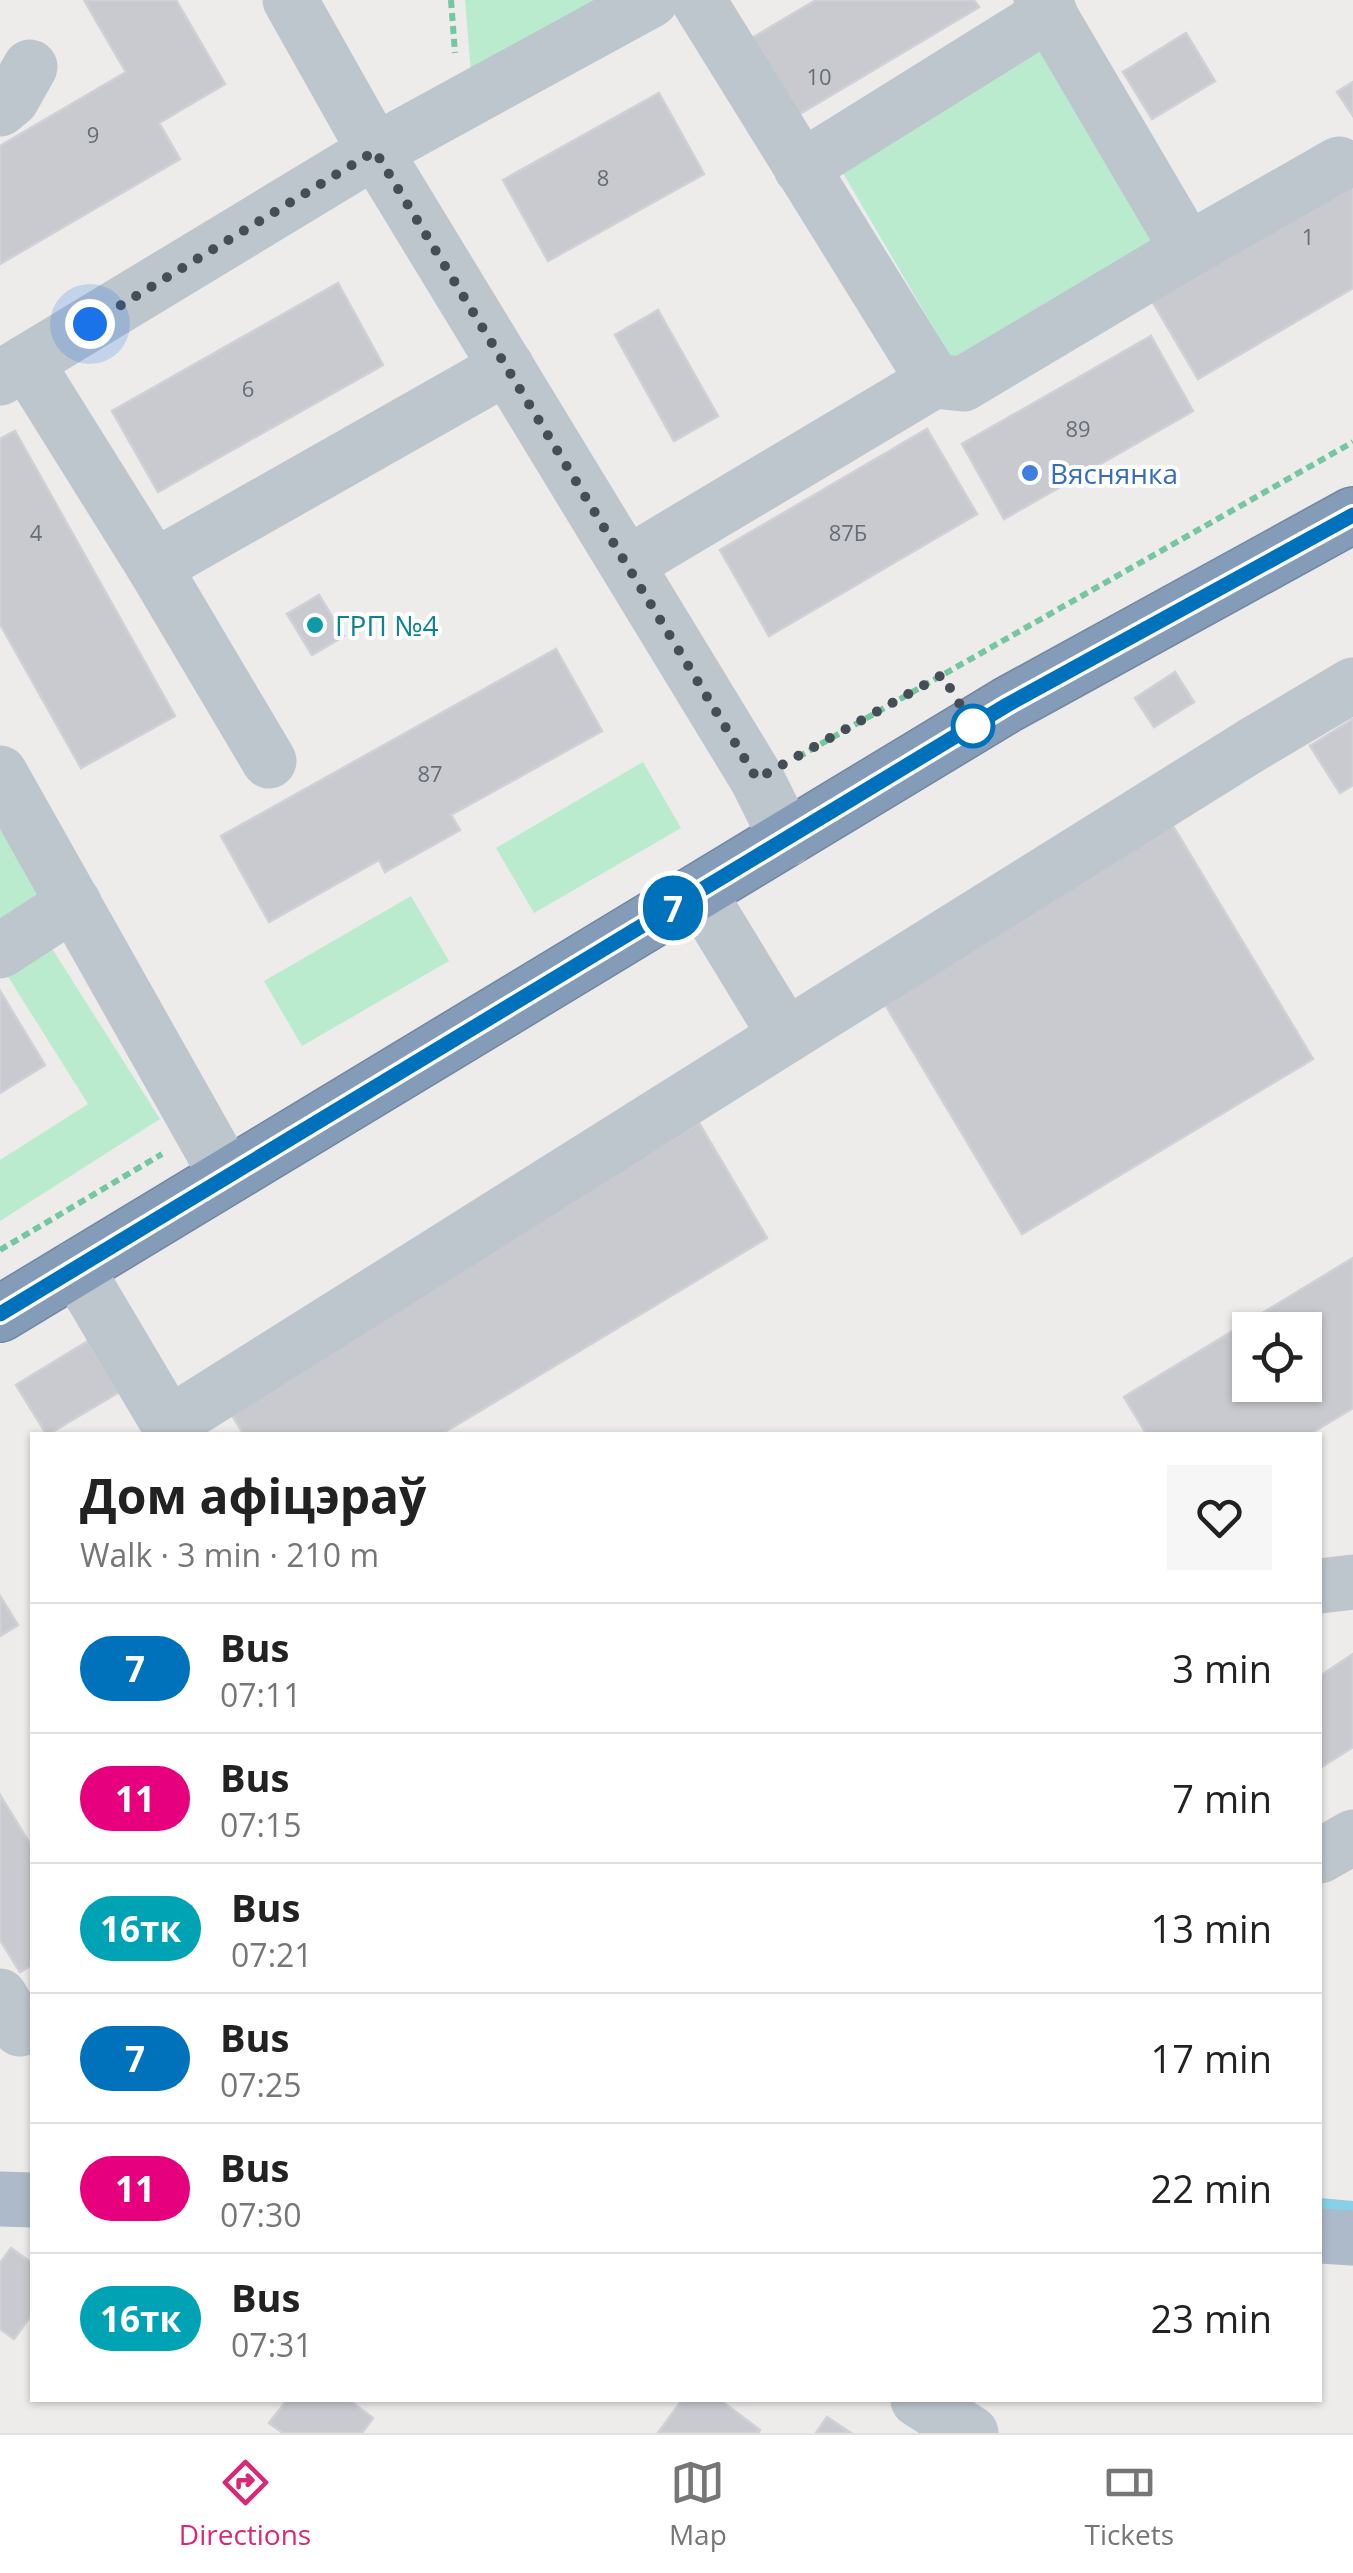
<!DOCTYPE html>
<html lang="en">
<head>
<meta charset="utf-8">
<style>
	body { margin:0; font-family:"Open Sans",sans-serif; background:#f6f6f6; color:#222; height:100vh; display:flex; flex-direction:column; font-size:38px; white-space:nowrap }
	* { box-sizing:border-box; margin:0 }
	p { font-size:32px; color:#767676 }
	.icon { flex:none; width:55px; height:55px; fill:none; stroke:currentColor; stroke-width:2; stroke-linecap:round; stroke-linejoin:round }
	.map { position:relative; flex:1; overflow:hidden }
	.panel { position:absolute; left:30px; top:1432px; width:1292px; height:970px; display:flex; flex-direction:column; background:#fff; border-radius:0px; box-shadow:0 2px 8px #0004 }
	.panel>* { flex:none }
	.badge { padding:0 20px; border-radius:32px; font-size:35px; line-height:65px }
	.fabs { position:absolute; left:1232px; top:1312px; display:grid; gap:20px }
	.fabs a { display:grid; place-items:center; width:90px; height:90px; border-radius:0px; background:#fff; box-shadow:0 2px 8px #0004; font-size:50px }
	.you { position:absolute; width:50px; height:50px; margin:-25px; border:8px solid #fff; border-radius:50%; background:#1a73e8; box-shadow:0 0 0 15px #1a73e833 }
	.map>.badge { position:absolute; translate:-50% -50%; box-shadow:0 0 0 5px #fff }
	.round { display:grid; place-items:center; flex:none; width:105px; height:105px; border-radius:0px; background:#f6f6f6 }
	.overview { display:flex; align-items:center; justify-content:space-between; height:170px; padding:0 50px }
	h1 { font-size:48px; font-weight:700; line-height:75px }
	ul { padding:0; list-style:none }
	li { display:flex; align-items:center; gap:30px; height:130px; padding:0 50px; border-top:2px solid #e0e0e0 }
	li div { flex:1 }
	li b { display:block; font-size:38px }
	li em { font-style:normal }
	li .badge { min-width:110px; font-weight:700; text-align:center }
	.dock { display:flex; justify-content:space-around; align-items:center; height:140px; border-top:2px solid #e0e0e0; background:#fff; font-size:28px; color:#767676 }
	.dock a { display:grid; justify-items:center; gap:5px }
	.dock .active { color:#db2777 }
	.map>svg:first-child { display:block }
	.green { fill:#baebce }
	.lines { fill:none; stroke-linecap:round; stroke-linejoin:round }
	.stream { stroke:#89d0e6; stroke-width:12 }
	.building { fill:#c8cad0; stroke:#cfd1d7; stroke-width:2.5; fill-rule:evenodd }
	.highway-casing { stroke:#7087a4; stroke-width:58 }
	.path { stroke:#74c7a0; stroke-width:6; stroke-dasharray:8 5; stroke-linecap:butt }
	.minor { stroke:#bdc5cd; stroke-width:55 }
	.major { stroke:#acbac9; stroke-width:55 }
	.highway { stroke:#859cb8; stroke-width:55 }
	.line-casing { stroke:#fff; stroke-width:22 }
	.line { stroke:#0072bc; stroke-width:15 }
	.walk { stroke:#454e57; stroke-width:10; stroke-dasharray:0 18 }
	.shop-dot { fill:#3f7fe0; stroke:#fff; stroke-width:4 }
	.culture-dot { fill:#0f9aa8; stroke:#fff; stroke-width:4 }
	.stop-dot { fill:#fff; stroke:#0072bc; stroke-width:5 }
	.labels { text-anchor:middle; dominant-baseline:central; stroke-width:8; stroke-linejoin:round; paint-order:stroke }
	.number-label { font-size:22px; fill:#666d75 }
	.shop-label { font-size:28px; fill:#366cbe; stroke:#fff; text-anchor:start }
	.culture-label { font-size:28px; fill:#0d838f; stroke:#fff; text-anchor:start }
</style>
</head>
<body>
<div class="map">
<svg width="1353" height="2433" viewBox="0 0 1353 2433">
	<rect width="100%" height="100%" fill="#eeebeb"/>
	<g class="green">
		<polygon points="465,0 595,0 471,74"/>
		<polygon points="1041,47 1161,249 957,368 840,168"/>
		<polygon points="643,762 681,828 534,913 496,848"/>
		<polygon points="0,802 48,892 0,923"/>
		<polygon points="411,896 449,961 302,1046 264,981"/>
		<polygon points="46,939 160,1119 0,1221 0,1160 88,1104 2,967"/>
	</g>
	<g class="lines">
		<polyline class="stream" points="1320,2204 1353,2207"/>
	</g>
	<g class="building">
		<polygon points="84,0 176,0 225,84 159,123 180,159 0,264 0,146 126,72"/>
		<polygon points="816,0 974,0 979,7 798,115 752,38"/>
		<polygon points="1186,33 1215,81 1152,119 1123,72"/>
		<polygon points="1353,82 1353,116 1337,92"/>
		<polygon points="659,93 704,174 548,261 503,180"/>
		<polygon points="1353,183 1353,288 1198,379 1152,301"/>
		<polygon points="338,283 383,365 158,492 112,411"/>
		<polygon points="658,310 718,416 674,441 615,335"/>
		<polygon points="1151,336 1193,411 1004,519 962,444"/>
		<polygon points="927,429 977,514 769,636 720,550"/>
		<polygon points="15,431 175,716 81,768 0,624 0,439"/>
		<polygon points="319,595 344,636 312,655 287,614"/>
		<polygon points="556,649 602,731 451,815 460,830 385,872 379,860 269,922 221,836"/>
		<polygon points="1175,672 1194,702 1154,727 1135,698"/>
		<polygon points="1353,719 1353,785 1340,793 1310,746"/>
		<polygon points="1167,816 1313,1059 1022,1234 877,991"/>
		<polygon points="0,991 45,1065 0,1093"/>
		<polygon points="699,1123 767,1238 440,1435 244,1435 227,1407"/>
		<path d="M1353 1258V1408L1308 1435H1147L1124 1397ZM1250 1330H1305V1385H1250Z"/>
		<polygon points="88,1341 119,1392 47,1435 16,1385"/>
		<polygon points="0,1596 18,1625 0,1636"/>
		<polygon points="1353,1654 1353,1747 1320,1768 1320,1676"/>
		<polygon points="0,1795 32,1847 32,1965 20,1972 0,1940"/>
		<polygon points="11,2248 32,2263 32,2314 14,2339 0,2329 0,2263"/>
		<polygon points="287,2400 349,2400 373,2418 362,2433 283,2433 269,2423"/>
		<polygon points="682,2400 720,2400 760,2430 758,2433 658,2433"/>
		<polygon points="827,2417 851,2433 816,2433"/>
	</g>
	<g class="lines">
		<g class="highway-casing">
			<polyline id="highway" points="0,1314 1007,705 1353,515"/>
		</g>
		<g class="path">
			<polyline points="451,0 455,53"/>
			<polyline points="798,757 1353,442"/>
			<polyline points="0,1250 162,1154"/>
		</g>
		<g class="minor">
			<polyline points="290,0 375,151 757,779 787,839"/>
			<polyline points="698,0 934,381 963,384 1188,250 1339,164"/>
			<polyline points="1041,0 1188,250"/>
			<polyline points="0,109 12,99 30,67"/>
			<polyline points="801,168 1050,13"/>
			<polyline points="26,362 154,567 507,367"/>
			<polyline points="0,378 375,151 651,0"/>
			<polyline points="627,564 934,381"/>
			<polyline points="154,567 269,761"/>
			<polyline points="0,773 227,1176"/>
			<polyline points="699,893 786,1036 1252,745 1353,685"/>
			<polyline points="0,951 74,903"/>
			<polyline points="76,1268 175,1435"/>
			<polyline points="169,1424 786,1036"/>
			<polyline points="1320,1586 1353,1582"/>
			<polyline points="1320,1856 1353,1837"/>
			<polyline points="0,1996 20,2029"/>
			<polyline points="918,2400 971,2433"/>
		</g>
		<g class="major">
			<polyline points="0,2199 32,2200"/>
			<polyline points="1320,2236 1353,2238"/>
		</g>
		<use href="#highway" class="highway"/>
	</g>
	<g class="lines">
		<g class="line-casing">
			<polyline id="line" points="0,1314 1007,705 1353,515"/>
		</g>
		<use href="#line" class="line"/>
		<polyline class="walk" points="90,324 375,151 757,779 942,675 973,726"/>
	</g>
	<circle class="shop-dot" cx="1030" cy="473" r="10"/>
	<circle class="culture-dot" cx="315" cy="625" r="10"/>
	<circle class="stop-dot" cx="973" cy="726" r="20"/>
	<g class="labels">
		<g class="number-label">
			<text x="819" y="76">10</text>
			<text x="93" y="134">9</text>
			<text x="603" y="177">8</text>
			<text x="1308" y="236">1</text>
			<text x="248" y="388">6</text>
			<text x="1078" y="428">89</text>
			<text x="36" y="532">4</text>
			<text x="848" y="532">87Б</text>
			<text x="430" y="773">87</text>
		</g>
		<g class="shop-label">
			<text x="1050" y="473">Вяснянка</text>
		</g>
		<g class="culture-label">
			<text x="335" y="625">ГРП №4</text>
		</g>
	</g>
</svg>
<div class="fabs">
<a><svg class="icon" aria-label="locate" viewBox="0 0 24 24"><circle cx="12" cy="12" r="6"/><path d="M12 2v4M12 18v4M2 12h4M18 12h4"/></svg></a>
</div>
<div class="you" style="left:90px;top:324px"></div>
<b class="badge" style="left:673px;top:908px;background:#0072bc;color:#fff">7</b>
<section class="panel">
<div class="overview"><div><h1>Дом афіцэраў</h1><p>Walk · 3 min · 210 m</p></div><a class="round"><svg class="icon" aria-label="heart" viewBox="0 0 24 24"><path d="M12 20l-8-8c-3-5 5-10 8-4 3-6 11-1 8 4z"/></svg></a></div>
<ul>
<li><span class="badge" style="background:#0072bc;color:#fff">7</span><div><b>Bus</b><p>07:11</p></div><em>3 min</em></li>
<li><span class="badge" style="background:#e6007e;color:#fff">11</span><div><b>Bus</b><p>07:15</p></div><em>7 min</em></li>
<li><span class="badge" style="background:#00a3b4;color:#fff">16тк</span><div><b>Bus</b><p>07:21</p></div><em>13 min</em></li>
<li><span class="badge" style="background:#0072bc;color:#fff">7</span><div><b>Bus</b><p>07:25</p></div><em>17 min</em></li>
<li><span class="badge" style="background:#e6007e;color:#fff">11</span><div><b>Bus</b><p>07:30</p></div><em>22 min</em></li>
<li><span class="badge" style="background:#00a3b4;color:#fff">16тк</span><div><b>Bus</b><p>07:31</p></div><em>23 min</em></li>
</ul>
</section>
</div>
<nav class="dock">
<a class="active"><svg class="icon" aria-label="directions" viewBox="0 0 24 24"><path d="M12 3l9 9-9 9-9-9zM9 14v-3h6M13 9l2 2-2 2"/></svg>Directions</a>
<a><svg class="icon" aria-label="map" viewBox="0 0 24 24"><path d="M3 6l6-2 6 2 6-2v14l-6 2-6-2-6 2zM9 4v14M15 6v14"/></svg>Map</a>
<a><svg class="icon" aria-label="tickets" viewBox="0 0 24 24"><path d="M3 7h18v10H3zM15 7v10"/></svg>Tickets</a>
</nav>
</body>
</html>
